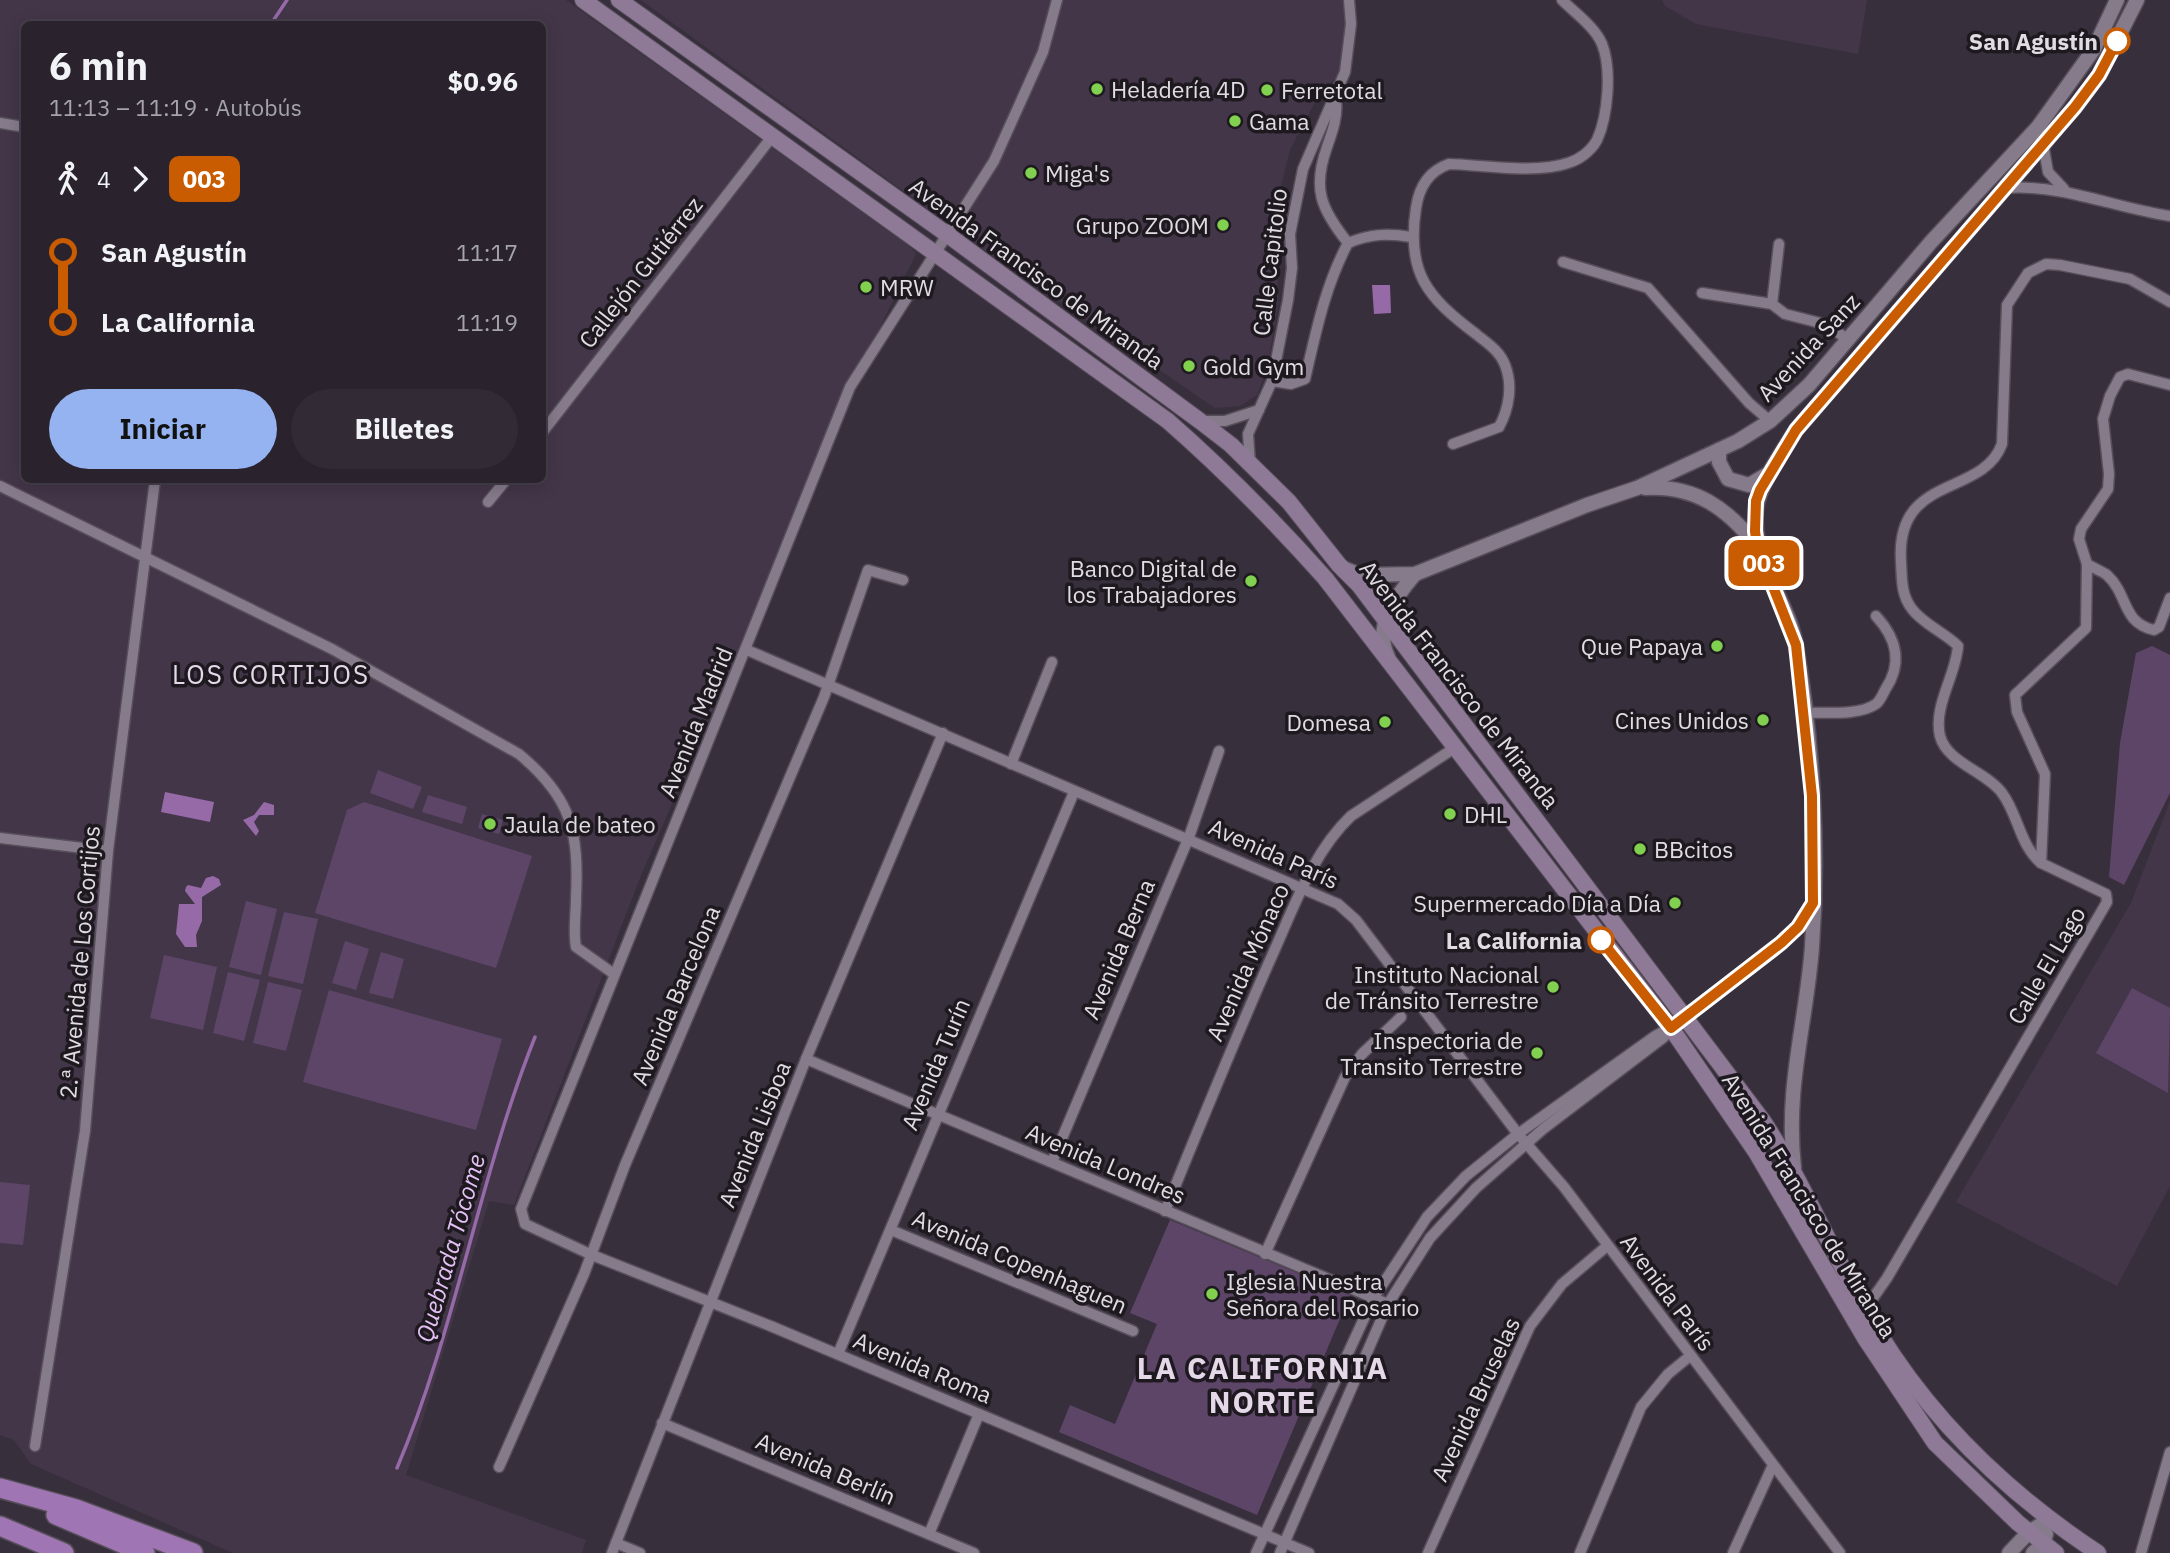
<!DOCTYPE html>
<html lang="es">
<head>
<meta charset="utf-8">
<style>
	body { margin:0; font-family:"IBM Plex Sans",sans-serif; background:#322b36; color:#f1f3f6; height:100vh; display:flex; flex-direction:column; font-size:26px; white-space:nowrap }
	* { box-sizing:border-box; margin:0 }
	p { font-size:23px; color:#a5a4aa }
	.icon { flex:none; width:38px; height:38px; fill:none; stroke:currentColor; stroke-width:2; stroke-linecap:round; stroke-linejoin:round }
	.map { position:relative; flex:1; overflow:hidden }
	.sheet { position:absolute; left:21px; top:21px; width:525px; height:462px; display:flex; flex-direction:column; background:#2a232e; border-radius:10px; box-shadow:0 4px 18px #0003,0 0 0 2px #46404a }
	.sheet>* { flex:none }
	.badge { padding:0 14px; border-radius:10px; font-size:24px; line-height:46px }
	.map>.badge { position:absolute; translate:-50% -50%; box-shadow:0 0 0 4px #fff }
	.legs { display:flex; align-items:center; gap:10px; height:77px; padding:0 28px; font-size:23px }
	.legs p { margin-inline-start:auto }
	.head { display:flex; align-items:center; justify-content:space-between; height:119px; padding:0 28px }
	h1 { font-size:38px; font-weight:700; line-height:52px }
	.primary-button { display:flex; gap:14px; margin-top:auto; padding:14px 28px }
	.primary-button a { flex:1; height:80px; border-radius:42px; background:#95b2f1; color:#111; font-size:28px; font-weight:700; line-height:80px; text-align:center }
	.primary-button a+a { background:#322b36; color:#f1f3f6 }
	ul { padding:0 28px; list-style:none }
	li { display:flex; align-items:center; gap:24px; height:70px; font-size:26px }
	li i { display:grid; place-items:center; width:10px; height:100%; margin:0 9px; background:currentColor }
	li i::after { content:''; width:18px; height:18px; margin:-9px; border:5px solid; border-radius:50%; background:#2a232e }
	li p { margin-inline-start:auto }
	li:first-child i { background:linear-gradient(#0000 50%,currentColor 0) }
	li:last-child i { background:linear-gradient(currentColor 50%,#0000 0) }
	.map>svg:first-child { display:block }
	.built { fill:#433649; fill-rule:evenodd }
	.green { fill:#5d4568 }
	.water { fill:#956aa7 }
	.lines { fill:none; stroke-linecap:round; stroke-linejoin:round }
	.stream { stroke:#956aa7; stroke-width:3.5 }
	.minor-casing { stroke:#564e59; stroke-width:13 }
	.tertiary-casing { stroke:#564e59; stroke-width:17 }
	.secondary-casing { stroke:#564e59; stroke-width:18 }
	.motorway-casing { stroke:#564e59; stroke-width:22 }
	.minor { stroke:#867b8b; stroke-width:10 }
	.tertiary { stroke:#867b8b; stroke-width:14 }
	.secondary { stroke:#8e7997; stroke-width:16 }
	.motorway { stroke:#a075b3; stroke-width:19 }
	.line-1-casing { stroke:#fff; stroke-width:16 }
	.line-1 { stroke:#c95b00; stroke-width:10 }
	.stop-1-dot { fill:#fff; stroke:#c95b00; stroke-width:3.5 }
	.poi-dot { fill:#82d04f; stroke:#1d191f; stroke-width:2.5 }
	.labels { text-anchor:middle; dominant-baseline:central; stroke-width:7; stroke-linejoin:round; paint-order:stroke }
	.stop-label { font-size:23px; font-weight:bold; fill:#e1dbe4; stroke:#1d191f; text-anchor:end }
	.poi-label { font-size:23px; fill:#e1dbe4; stroke:#1d191f; text-anchor:start }
	.street-label { font-size:23px; fill:#e1dbe4; stroke:#1d191f }
	.water-label { font-size:24px; font-style:italic; fill:#e4c1f5; stroke:#1d191f }
	.quarter-label { font-size:26px; letter-spacing:2px; fill:#e4d8e9; stroke:#1d191f }
	.district-label { font-size:30px; font-weight:bold; letter-spacing:2px; fill:#e4d8e9; stroke:#1d191f }
</style>
</head>
<body>
<div class="map">
<svg width="2170" height="1553" viewBox="0 0 2170 1553">
	<rect width="100%" height="100%" fill="#382f3d"/>
	<g class="built">
		<path d="M0 0H566L908 245 916 254 864 359 640 878 514 1205 489 1201 406 1475 586 1540 582 1553H233L31 1464 14 1440 0 1435ZM24 24H542V480H24Z"/>
		<polygon points="641,0 1342,0 1346,29 1340,74 1319,95 1307,117 1290,150 1277,202 1278,306 1267,369 1257,395 1240,406 1215,408 990,254"/>
		<polygon points="1662,0 1867,0 1858,54 1696,24 1665,6"/>
		<polygon points="2170,801 2170,1186 2117,1286 1956,1202 2131,903"/>
	</g>
	<g class="green">
		<polygon points="2152,646 2170,655 2170,793 2124,885 2109,877 2120,743 2136,653"/>
		<polygon points="378,770 422,787 413,809 370,793"/>
		<polygon points="428,795 467,807 462,824 422,812"/>
		<polygon points="364,802 532,856 496,968 315,913 347,810"/>
		<polygon points="482,814 503,820 499,834 478,828"/>
		<polygon points="246,901 277,909 261,975 229,967"/>
		<polygon points="284,912 318,919 303,984 268,976"/>
		<polygon points="345,941 369,949 356,990 332,983"/>
		<polygon points="381,952 404,959 393,999 369,993"/>
		<polygon points="164,955 217,967 203,1030 150,1018"/>
		<polygon points="228,972 260,980 244,1041 213,1033"/>
		<polygon points="268,982 302,990 286,1051 253,1043"/>
		<polygon points="2132,988 2170,1008 2168,1093 2096,1053"/>
		<polygon points="329,990 502,1039 476,1130 303,1082"/>
		<polygon points="0,1182 30,1185 23,1245 0,1243"/>
		<polygon points="1170,1220 1350,1295 1257,1515 1059,1432 1070,1405 1115,1424 1157,1324 1130,1313"/>
	</g>
	<g class="water">
		<polygon points="1372,285 1390,285 1391,313 1374,314"/>
		<polygon points="165,792 214,802 210,822 161,812"/>
		<polygon points="264,802 274,805 274,815 259,815 254,822 259,831 256,836 243,820 254,815"/>
		<polygon points="213,876 219,879 221,885 202,897 202,921 196,935 197,947 185,947 176,934 179,904 195,904 185,891 186,887 188,885 201,888 206,878"/>
	</g>
	<g class="lines">
		<g class="stream">
			<polyline points="271,24 287,0"/>
			<path d="M397 1468C456 1329 479 1177 535 1037"/>
		</g>
		<g class="minor-casing">
			<g id="minor">
				<polyline points="1057,0 1043,52 994,161 850,387 521,1209 525,1224 592,1255 773,1327 1309,1553"/>
				<polyline points="0,123 24,127"/>
				<polyline points="2043,143 2048,172 2064,189"/>
				<path d="M2006 188C2063 184 2115 208 2170 216"/>
				<path d="M1348 243C1370 234 1387 233 1411 237"/>
				<polyline points="1563,262 1648,288 1749,403 1770,421"/>
				<polyline points="1702,293 1772,304 1785,314 1828,325 1848,340"/>
				<polyline points="1772,304 1779,244"/>
				<path d="M1272 381 1291 384 1305 379C1316 332 1325 286 1348 243 1321 209 1312 189 1327 147 1333 130 1338 116 1336 99"/>
				<polyline points="1200,421 1225,421 1259,410"/>
				<polyline points="542,433 771,138"/>
				<path d="M1453 444 1499 427C1509 409 1513 385 1505 365 1500 351 1487 343 1476 334 1427 297 1406 273 1416 208 1419 187 1429 171 1449 164 1483 165 1537 174 1568 163 1579 160 1591 151 1597 140 1608 116 1612 69 1602 44 1595 27 1575 13 1562 0"/>
				<polyline points="1250,463 1248,434 1272,381 1288,300 1292,268 1290,234 1303,169 1345,72 1351,24 1349,0"/>
				<path d="M0 486 332 649 519 754C572 798 579 832 576 898 576 914 573 931 576 947L614 974"/>
				<polyline points="488,502 506,480"/>
				<polyline points="2087,564 2079,539 2081,529 2108,489 2109,474 2103,419 2110,396 2120,377 2128,374 2170,385"/>
				<polyline points="747,650 1338,904 1356,920 1518,1134 1564,1187 1840,1553"/>
				<path d="M1805 713C1824 712 1859 716 1876 704 1880 701 1883 694 1885 690 1903 663 1897 639 1876 616"/>
				<polyline points="1011,764 1052,662"/>
				<polyline points="0,838 108,851"/>
				<path d="M2041 863C2020 846 2018 814 2002 793 1987 772 1947 763 1940 736 1933 706 1956 675 1958 646 1945 633 1923 624 1912 609 1901 595 1902 579 1901 562 1895 473 1982 498 2002 444L2007 305 2028 273 2046 264 2060 265 2130 279 2170 302"/>
				<polyline points="806,1059 1388,1304"/>
				<polyline points="1052,1162 1189,837 1219,751"/>
				<path d="M1165 1211C1201 1123 1236 1036 1275 949 1295 904 1314 851 1351 816L1456 747"/>
				<polyline points="891,1230 1133,1331"/>
				<polyline points="1265,1254 1345,1077 1362,1054 1401,1017"/>
				<path d="M1866 1308 1887 1278 2107 902 2106 894 2041 863 2045 774 2017 712 2015 695 2086 628 2087 564C2093 568 2102 571 2107 575 2129 595 2121 622 2154 630L2159 627 2170 598"/>
				<polyline points="838,1354 1074,792"/>
				<polyline points="662,1423 974,1553"/>
				<polyline points="35,1446 85,1131 108,851 155,480"/>
				<polyline points="499,1467 584,1274 625,1165 824,697 868,570 903,580"/>
				<polyline points="929,1534 979,1414"/>
				<polyline points="616,1543 640,1553"/>
				<polyline points="612,1553 806,1059 943,733"/>
				<path d="M1256 1553 1373 1299 1427 1217 1466 1176 1518 1134 1655 1036C1676 1026 1691 1012 1709 998 1746 970 1791 945 1813 903"/>
				<polyline points="1280,1553 1388,1304 1430,1238 1476,1188 1543,1129 1664,1037"/>
				<polyline points="1428,1553 1530,1326 1562,1284 1607,1246"/>
				<polyline points="1580,1553 1641,1407 1668,1374 1690,1356"/>
				<polyline points="1733,1553 1773,1465"/>
				<polyline points="2141,1553 2170,1452"/>
			</g>
		</g>
		<g class="tertiary-casing">
			<g id="tertiary">
				<polyline points="1719,450 1719,462 1728,479 1749,485 1766,475"/>
				<path d="M1645 488C1695 485 1727 508 1757 546"/>
				<polyline points="1343,568 1360,575 1415,574 1587,505 1637,488 1738,441 1770,421 1809,385 1931,242 2038,127 2094,49 2117,0"/>
				<path d="M1388 657C1373 627 1396 596 1415 574"/>
				<path d="M1794 1168C1785 1087 1806 1025 1812 947 1819 849 1813 743 1796 646 1793 626 1784 609 1776 591 1742 512 1751 500 1796 430L2075 107 2099 75 2137 0"/>
				<polyline points="2009,1553 2029,1532 2050,1519"/>
				<polyline points="2033,1553 2043,1544 2046,1534"/>
			</g>
		</g>
		<g class="secondary-casing">
			<g id="secondary">
				<path d="M583 0 1168 421C1224 470 1275 522 1325 578L1671 1028 1756 1152 1865 1338 1935 1443 2018 1523 2056 1553"/>
				<path d="M619 0 948 235 1200 421 1231 445 1289 502 1339 565 1359 585 1763 1121C1807 1188 1836 1263 1878 1332 1933 1422 2010 1495 2098 1553"/>
			</g>
		</g>
		<g class="motorway-casing">
			<g id="motorway">
				<polyline points="0,1488 76,1509 193,1553"/>
				<polyline points="56,1515 145,1553"/>
				<polyline points="0,1526 64,1553"/>
			</g>
		</g>
		<use href="#minor" class="minor"/>
		<use href="#tertiary" class="tertiary"/>
		<use href="#secondary" class="secondary"/>
		<use href="#motorway" class="motorway"/>
	</g>
	<g class="lines">
		<g class="line-1-casing">
			<polyline id="line-1" points="1601,940 1671,1028 1781,943 1798,927 1813,903 1812,796 1796,645 1757,546 1755,531 1756,501 1760,490 1796,430 2075,107 2099,75 2117,41"/>
		</g>
		<use href="#line-1" class="line-1"/>
	</g>
	<g class="stop-1-dot">
		<circle cx="2117" cy="41" r="12"/>
		<circle cx="1601" cy="940" r="12"/>
	</g>
	<g class="poi-dot">
		<circle cx="1097" cy="89" r="7"/>
		<circle cx="1267" cy="90" r="7"/>
		<circle cx="1235" cy="121" r="7"/>
		<circle cx="1031" cy="173" r="7"/>
		<circle cx="1223" cy="225" r="7"/>
		<circle cx="866" cy="287" r="7"/>
		<circle cx="1189" cy="366" r="7"/>
		<circle cx="1251" cy="581" r="7"/>
		<circle cx="1717" cy="646" r="7"/>
		<circle cx="1763" cy="720" r="7"/>
		<circle cx="1385" cy="722" r="7"/>
		<circle cx="1450" cy="814" r="7"/>
		<circle cx="490" cy="824" r="7"/>
		<circle cx="1640" cy="849" r="7"/>
		<circle cx="1675" cy="903" r="7"/>
		<circle cx="1553" cy="987" r="7"/>
		<circle cx="1537" cy="1053" r="7"/>
		<circle cx="1212" cy="1294" r="7"/>
	</g>
	<g class="labels">
		<g class="stop-label">
			<text x="2098" y="41">San Agustín</text>
			<text x="1582" y="940">La California</text>
		</g>
		<g class="poi-label">
			<text x="1111" y="89">Heladería 4D</text>
			<text x="1281" y="90">Ferretotal</text>
			<text x="1249" y="121">Gama</text>
			<text x="1045" y="173">Miga's</text>
			<text x="1209" y="225" text-anchor="end">Grupo ZOOM</text>
			<text x="880" y="287">MRW</text>
			<text x="1203" y="366">Gold Gym</text>
			<text x="1237" y="568" text-anchor="end">Banco Digital de<tspan x="1237" dy="26">los Trabajadores</tspan></text>
			<text x="1703" y="646" text-anchor="end">Que Papaya</text>
			<text x="1749" y="720" text-anchor="end">Cines Unidos</text>
			<text x="1371" y="722" text-anchor="end">Domesa</text>
			<text x="1464" y="814">DHL</text>
			<text x="504" y="824">Jaula de bateo</text>
			<text x="1654" y="849">BBcitos</text>
			<text x="1661" y="903" text-anchor="end">Supermercado Día a Día</text>
			<text x="1539" y="974" text-anchor="end">Instituto Nacional<tspan x="1539" dy="26">de Tránsito Terrestre</tspan></text>
			<text x="1523" y="1040" text-anchor="end">Inspectoria de<tspan x="1523" dy="26">Transito Terrestre</tspan></text>
			<text x="1226" y="1281">Iglesia Nuestra<tspan x="1226" dy="26">Señora del Rosario</tspan></text>
		</g>
		<g class="street-label">
			<text transform="translate(1269 262) rotate(-83)">Calle Capitolio</text>
			<text transform="translate(640 272) rotate(-52)">Callejón Gutiérrez</text>
			<text transform="translate(1037 273) rotate(36)">Avenida Francisco de Miranda</text>
			<text transform="translate(1808 347) rotate(-47)">Avenida Sanz</text>
			<text transform="translate(1460 684) rotate(52)">Avenida Francisco de Miranda</text>
			<text transform="translate(695 722) rotate(-68)">Avenida Madrid</text>
			<text transform="translate(1274 853) rotate(24)">Avenida París</text>
			<text transform="translate(1118 949) rotate(-67)">Avenida Berna</text>
			<text transform="translate(79 962) rotate(-85)">2.ª Avenida de Los Cortijos</text>
			<text transform="translate(1247 962) rotate(-66)">Avenida Mónaco</text>
			<text transform="translate(2046 965) rotate(-60)">Calle El Lago</text>
			<text transform="translate(675 995) rotate(-67)">Avenida Barcelona</text>
			<text transform="translate(935 1064) rotate(-67)">Avenida Turín</text>
			<text transform="translate(754 1134) rotate(-68)">Avenida Lisboa</text>
			<text transform="translate(1106 1163) rotate(23)">Avenida Londres</text>
			<text transform="translate(1810 1205) rotate(58)">Avenida Francisco de Miranda</text>
			<text transform="translate(1020 1261) rotate(23)">Avenida Copenhaguen</text>
			<text transform="translate(1668 1292) rotate(53)">Avenida París</text>
			<text transform="translate(923 1367) rotate(23)">Avenida Roma</text>
			<text transform="translate(1475 1399) rotate(-65)">Avenida Bruselas</text>
			<text transform="translate(826 1468) rotate(23)">Avenida Berlín</text>
		</g>
		<g class="water-label">
			<text transform="translate(450 1248) rotate(-74)">Quebrada Tócome</text>
		</g>
		<g class="quarter-label">
			<text x="271" y="674">LOS CORTIJOS</text>
		</g>
		<g class="district-label">
			<text x="1263" y="1367">LA CALIFORNIA<tspan x="1263" dy="34">NORTE</tspan></text>
		</g>
	</g>
</svg>
<b class="badge" style="left:1764px;top:563px;background:#c95b00;color:#fff">003</b>
<section class="sheet">
<div class="head"><div><h1>6 min</h1><p>11:13 – 11:19 · Autobús</p></div><b>$0.96</b></div>
<div class="legs"><svg class="icon" aria-label="walk" viewBox="0 0 24 24"><circle cx="13" cy="4" r="2"/><path d="M13 8l-2 6 4 7M11 14l-3 7M7 12l3-4h3l4 4"/></svg>4<svg class="icon" aria-label="forward" viewBox="0 0 24 24"><path d="M9 5l7 7-7 7"/></svg><b class="badge" style="background:#c95b00;color:#fff">003</b></div>
<ul>
<li><i style="color:#c95b00"></i><b>San Agustín</b><p>11:17</p></li>
<li><i style="color:#c95b00"></i><b>La California</b><p>11:19</p></li>
</ul>
<div class="primary-button"><a>Iniciar</a><a>Billetes</a></div>
</section>
</div>
</body>
</html>
